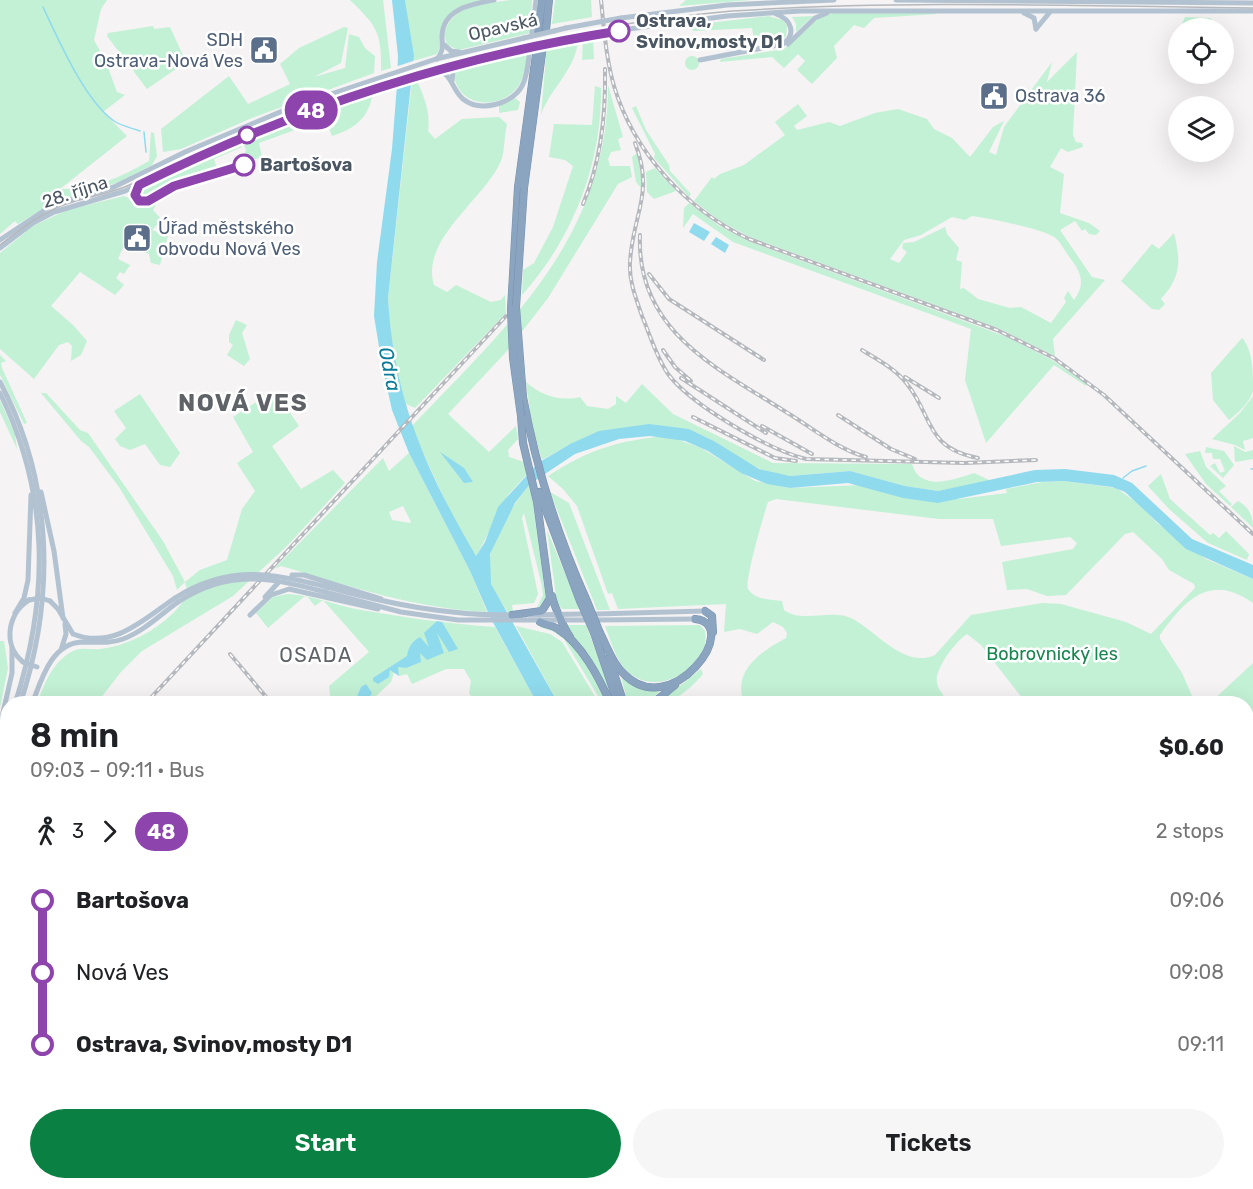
<!DOCTYPE html>
<html lang="en">
<head>
<meta charset="utf-8">
<style>
	body { margin:0; font-family:Rubik,sans-serif; background:#f6f6f6; color:#202124; height:100vh; display:flex; flex-direction:column; font-size:22px; white-space:nowrap }
	* { box-sizing:border-box; margin:0 }
	p { font-size:20px; color:#757577 }
	.icon { flex:none; width:33px; height:33px; fill:none; stroke:currentColor; stroke-width:2; stroke-linecap:round; stroke-linejoin:round }
	.map { position:relative; flex:1; overflow:hidden }
	.sheet { position:absolute; left:0px; top:696px; width:1254px; height:494px; display:flex; flex-direction:column; background:#fff; border-radius:24px 24px 0 0; box-shadow:0 6px 24px #0002 }
	.sheet>* { flex:none }
	.badge { padding:0 12px; border-radius:20px; font-size:21px; line-height:39px }
	.controls { position:absolute; left:1168px; top:18px; display:grid; gap:12px }
	.controls a { display:grid; place-items:center; width:66px; height:66px; border-radius:50%; background:#fff; box-shadow:0 6px 24px #0002; font-size:30px }
	.map>.badge { position:absolute; translate:-50% -50%; box-shadow:0 0 0 3px #fff }
	.legs { display:flex; align-items:center; gap:9px; height:66px; padding:0 30px; font-size:20px }
	.legs p { margin-inline-start:auto }
	.overview { display:flex; align-items:center; justify-content:space-between; height:102px; padding:0 30px }
	h1 { font-size:33px; font-weight:600; line-height:45px }
	.action { display:flex; gap:12px; margin-top:auto; padding:12px 30px }
	.action a { flex:1; height:69px; border-radius:36px; background:#0b8043; color:#fff; font-size:24px; font-weight:600; line-height:69px; text-align:center }
	.action a+a { background:#f6f6f6; color:#202124 }
	ul { padding:0 30px; list-style:none }
	li { display:flex; align-items:center; gap:21px; height:72px; font-size:22px }
	li i { display:grid; place-items:center; width:9px; height:100%; margin:0 8px; background:currentColor }
	li i::after { content:''; width:15px; height:15px; margin:-8px; border:4px solid; border-radius:50%; background:#fff }
	li p { margin-inline-start:auto }
	li:first-child i { background:linear-gradient(#0000 50%,currentColor 0) }
	li:last-child i { background:linear-gradient(currentColor 50%,#0000 0) }
	.map>svg:first-child { display:block }
	.green { fill:#c3f1d5; fill-rule:evenodd }
	.water { fill:#90daee }
	.pier { fill:#f5f3f3 }
	.lines { fill:none; stroke-linecap:round; stroke-linejoin:round }
	.stream { stroke:#90daee; stroke-width:1.5 }
	.highway-casing { stroke:#7690ad; stroke-width:8 }
	.major { stroke:#b3c2d1; stroke-width:5 }
	.highway { stroke:#8ba5c1; stroke-width:7 }
	.tram { stroke:#b5b8bd; stroke-width:1.5 }
	.rail-casing { stroke:#b5b8bd; stroke-width:4 }
	.rail { stroke:#fff; stroke-width:1.5; stroke-dasharray:4.5; stroke-linecap:butt }
	.highway-bridge-casing { stroke:#7690ad; stroke-width:8; stroke-linecap:butt }
	.major-bridge { stroke:#b3c2d1; stroke-width:5 }
	.highway-bridge { stroke:#8ba5c1; stroke-width:7 }
	.line-1-casing { stroke:#fff; stroke-width:14 }
	.line-1 { stroke:#8e44ad; stroke-width:9 }
	.stop-1-dot { fill:#fff; stroke:#8e44ad; stroke-width:3 }
	.labels { text-anchor:middle; dominant-baseline:central; stroke-width:5; stroke-linejoin:round; paint-order:stroke }
	.stop-label { font-size:18px; font-weight:bold; fill:#4a5661; stroke:#fff; text-anchor:start }
	.street-label { font-size:18px; fill:#4a5661; stroke:#fff }
	.service-label { font-size:18px; fill:#4e5e75; stroke:#fff; text-anchor:start }
	.park-label { font-size:18px; fill:#17864f; stroke:#fff }
	.water-label { font-size:20px; font-style:italic; fill:#0c7c9b; stroke:#fff }
	.neighbourhood-label { font-size:20px; letter-spacing:1.5px; fill:#5f6368; stroke:#fff }
	.district-label { font-size:24px; font-weight:bold; letter-spacing:1.5px; fill:#5f6368; stroke:#fff }
</style>
</head>
<body>
<div class="map">
<svg width="1253" height="1189" viewBox="0 0 1253 1189">
	<rect width="100%" height="100%" fill="#f5f3f3"/>
	<g class="green">
		<path d="M0 0H107L101 9 94 40 106 62 117 92 125 95 103 112 127 136 60 189C94 190 121 177 149 161L151 132 154 133 157 156 152 165 119 182 53 203 18 224 15 221 0 234Z"/>
		<path d="M350 0H383L391 68 381 71C382 33 377 26 350 0Z"/>
		<path d="M405 0H482C462 5 442 12 440 35 439 43 441 47 437 54L413 61Z"/>
		<path d="M510 0H532L530 33 459 50 447 45 444 35C451 4 484 4 510 0Z"/>
		<polygon points="555,0 591,0 592,17 552,24"/>
		<polygon points="686,0 751,0 679,6"/>
		<polygon points="933,12 937,14 874,18 864,28 854,25 834,46 837,58 812,84 797,70 805,61 798,54 784,68 772,57 720,62 721,59 784,49 818,19 833,13"/>
		<polygon points="768,16 783,20 787,26 786,36 777,45 761,46 760,40 754,39 752,28 694,31 683,26"/>
		<polygon points="813,16 796,32 796,24 792,17"/>
		<polygon points="1185,17 1210,18 1218,26 1215,28 1190,28 1182,24"/>
		<polygon points="153,26 154,29 170,27 186,62 147,89 107,36 108,33"/>
		<polygon points="344,27 348,28 341,63 314,77 345,68 349,34 359,37 365,48 375,56 374,73 252,118 181,149 163,152 161,129 229,76 248,104 290,84 280,64 299,48"/>
		<polygon points="593,39 594,59 582,60 583,40"/>
		<path d="M578 41C575 71 550 88 541 115L547 45Z"/>
		<path d="M528 49C526 62 525 79 516 89 496 111 458 106 454 75L461 67Z"/>
		<path d="M1077 52 1073 135 1076 142 1082 143 1083 147 1068 152 1061 148 1050 167 1064 174 1060 213 1089 223 1100 231 1096 235 1089 234 1085 229 1082 231 1075 221 1060 230 1092 277 1105 280 1053 339 1055 356 998 328 750 237 720 221 694 201 712 177 714 179 720 174 744 165 785 135 775 122 798 104 807 116 794 126 797 130 829 122 840 126 875 113 898 109 927 119 934 129 952 138 970 157 993 127 1004 121 989 152 996 155 1004 127 1052 62 1047 82ZM972 216C988 218 1042 229 1054 237 1061 242 1064 250 1068 255 1080 271 1087 282 1074 300L1068 291 1064 298 1066 302 1051 323 1021 307 1010 308 978 299 964 288 960 289 962 262 956 260 959 248 947 234 945 227 914 242 903 243 902 248 907 252 899 263 890 259 904 240 921 235 952 217 965 220Z"/>
		<circle cx="692" cy="63" r="7"/>
		<path d="M416 80C424 94 431 115 428 131L435 139 462 119 499 117 507 124C504 136 505 151 501 161 484 200 420 239 434 285L447 292 456 285 491 302 501 300 505 295 506 313 415 408 404 403C395 368 390 334 388 298L412 81Z"/>
		<path d="M608 85 623 137 618 139 621 150 611 152 608 159 610 166H630L632 177 618 184 548 298 507 351 448 414 489 452 516 426 518 439 508 450 509 457 524 462 527 474 508 495 476 557 452 515 411 427C509 324 608 237 608 85Z"/>
		<path d="M595 86 601 88C602 164 573 238 522 295L523 270 534 263 553 227 573 166 565 160 549 157 554 124 592 125Z"/>
		<path d="M373 92C369 118 356 128 332 136L325 119 259 143 262 157 242 163 246 150 242 141 325 107Z"/>
		<polygon points="515,98 520,102 518,110 499,113 499,105"/>
		<polygon points="636,106 646,130 669,165 670,171 691,194 689,197 654,158 655,154 632,108"/>
		<polygon points="239,142 242,147 214,159 217,169 174,183 149,199 139,197 136,193 139,187"/>
		<polygon points="637,153 642,171 642,189 636,182 632,157"/>
		<polygon points="655,168 676,191 654,199 647,192 646,172"/>
		<path d="M124 196C140 202 144 209 160 197L153 210 162 220 152 230 168 236 160 265 151 263 149 254 141 250 146 234 139 228 129 239 127 238 118 259 130 265 124 274 120 272 116 278 124 285 115 295 80 272 51 306 73 325 87 341 81 355 71 361 72 346 68 342 59 345 34 379 0 349V253L33 226 67 210Z"/>
		<polygon points="689,203 718,225 748,241 1007,337 1052,360 1087,384 1086,386 1054,365 986,443 965,380 971,329 733,242 693,214 683,228 684,208"/>
		<path d="M1174 233C1181 262 1181 277 1161 299L1165 304 1159 310 1152 309 1121 281 1152 244 1159 249Z"/>
		<polygon points="236,320 247,325 242,333 250,359 244,366 227,355 233,345 229,342 229,335"/>
		<path d="M1242 338C1253 350 1253 372 1253 391 1250 402 1238 413 1229 420L1213 400 1211 373Z"/>
		<polygon points="0,355 6,361 1,363 2,368 27,423 24,424 0,375"/>
		<path d="M526 382C540 395 560 402 580 397L587 406 608 409 616 404V396L626 403 642 384 673 414 773 463 912 464C920 492 953 480 974 473L991 481 938 491 905 486 850 471 790 476 769 473 747 463 714 441 689 429 570 444 542 460 532 425Z"/>
		<path d="M272 392 278 395 299 426 272 446 301 489 333 470 345 483 287 546 233 596 142 651 121 672 97 703 37 704C44 684 53 661 73 651 82 647 91 650 100 649 134 645 171 623 188 594L185 582 177 590 173 576 119 487 89 447 81 441 41 393H46L80 430 88 433 163 541 185 582 200 570 227 560 242 509 255 491 237 463 253 452 233 417Z"/>
		<polygon points="140,394 180,453 170,467 160,465 145,444 130,450 120,446 115,439 126,428 114,411"/>
		<polygon points="1253,396 1253,438 1243,441 1245,450 1235,445 1212,439 1240,413"/>
		<polygon points="0,400 15,434 17,449 0,412"/>
		<path d="M668 436 701 448 755 481 789 488 863 485 959 499 1007 493 1006 489 1043 482 1064 481 1116 488 1139 504 1157 523 1206 559 1253 579V603C1211 573 1186 598 1160 635V639L1182 673 1195 703H1026L981 645 967 634C956 641 934 669 937 683 938 690 944 694 946 701L942 703H744C732 671 760 652 786 638L787 633 783 627 773 622 757 634 740 629 724 632 726 604 618 609 612 593 608 594 577 506 563 489 548 476C589 449 620 440 668 436ZM776 499 939 519H993L1001 546 1070 537 1077 543 1073 549 1002 562 1007 590 1027 589 1047 596 1066 595 1125 534 1133 532 1162 559 1169 570 1194 584 1195 588 1151 634 1126 622 1061 604 1042 603 971 615 935 655C905 669 877 632 853 619 832 608 803 624 784 610L782 601C771 600 755 600 748 589 744 582 764 514 768 502Z"/>
		<polygon points="1234,446 1245,452 1253,450 1253,459 1235,462"/>
		<polygon points="1206,447 1224,451 1234,465 1223,478 1210,466 1215,463 1220,473 1225,471 1220,459 1213,459 1212,453 1205,453"/>
		<polygon points="1200,451 1206,467 1226,486 1219,491 1232,504 1230,506 1206,484 1185,454"/>
		<path d="M409 453 470 571 487 612C417 609 349 586 281 566L274 569 383 458 389 471ZM403 506 411 522 410 523 392 520 389 512Z"/>
		<polygon points="1161,474 1170,499 1210,535 1213,533 1219,538 1226,531 1249,554 1247,560 1208,543 1169,509 1148,486"/>
		<path d="M530 484 548 594 543 608 536 610 543 595 542 586 524 513 522 518 538 594 534 603 512 605 513 612 508 613C503 604 495 594 491 584 480 550 510 510 530 484Z"/>
		<polygon points="550,492 569,503 610,610 597,610"/>
		<path d="M1238 501C1249 507 1253 516 1253 528L1231 507Z"/>
		<polygon points="547,530 580,609 562,609 557,603"/>
		<path d="M287 594C311 595 332 604 356 609 402 617 449 624 495 627L537 703H476L469 693 471 681 464 669H446L412 684 407 674 399 676 394 672 391 682 375 697 379 703H367L371 695 361 687 354 703H331L329 686 369 652 323 600 315 606 306 595 268 628 256 613 273 597Z"/>
		<polygon points="568,625 586,625 614,698 570,631"/>
		<path d="M700 625 705 631C712 665 664 694 635 677 617 667 612 643 605 626Z"/>
		<polygon points="516,626 550,634 562,642 599,703 558,703"/>
		<path d="M544 626C575 636 594 676 609 703H602L564 639 552 631 539 627Z"/>
		<polygon points="0,641 4,641 8,668 0,707"/>
		<polygon points="1253,663 1253,715 1247,720 1246,704 1210,703"/>
		<path d="M701 669 703 674C691 688 674 703 657 704Z"/>
		<path d="M620 673C629 688 647 691 663 688L648 703H628Z"/>
		<polygon points="1246,736 1253,752 1253,825 1247,816"/>
		<polygon points="7,750 7,847 0,863 0,759"/>
		<polygon points="1247,1154 1253,1160 1253,1189 1110,1189 1105,1182 1246,1182"/>
		<polygon points="315,1182 492,1182 488,1189 311,1189"/>
		<polygon points="516,1182 588,1182 585,1189 512,1189"/>
	</g>
	<g class="water">
		<path d="M392 0H405L414 56 388 298C394 400 426 470 476 556L485 542 498 507 538 463 570 444 599 431 649 424 689 429 714 441 759 469 790 476 850 471 905 486 938 491 1035 470 1065 469 1114 475 1132 483 1192 539 1253 565V579L1186 549 1125 492 1112 487 1064 481 1037 482 938 503 903 498 848 483 790 488 767 484 741 473 708 451 685 441 650 436 619 439 575 454 530 484 515 503 490 554 491 584 558 703H537L490 617 470 571 409 453 392 410 382 365 374 316 377 262 392 149 397 85 398 56Z"/>
		<polygon points="694,223 710,232 704,241 689,232"/>
		<polygon points="716,237 729,245 725,253 711,244"/>
		<polygon points="440,452 464,468 473,482 464,483"/>
		<path d="M437 621 442 622 458 649 449 652 437 633 444 653 427 660 420 653 421 662 406 668 398 667 399 676 390 670 389 677 378 684 373 681V678L407 656C408 648 412 641 420 637L429 647 424 633Z"/>
		<polygon points="366,684 372,693 367,703 354,703 361,687"/>
		<polygon points="492,1182 516,1182 512,1189 488,1189"/>
	</g>
	<polygon class="pier" points="416,60 415,79 394,86 395,67"/>
	<g class="lines">
		<g class="stream">
			<path d="M43 7C58 39 85 101 114 121 121 126 132 128 140 131"/>
			<polyline points="144,132 146,152"/>
			<polyline points="1251,469 1253,469"/>
			<polyline points="1123,478 1132,471 1146,466"/>
			<polyline points="1246,731 1253,725"/>
			<polyline points="0,970 5,976"/>
			<polyline points="0,995 2,991"/>
		</g>
		<g class="highway-casing">
			<g id="highway">
				<polyline points="546,30 549,0"/>
				<polyline points="538,31 542,0"/>
				<polyline points="524,188 543,46"/>
				<polyline points="511,309 518,187 537,47"/>
				<path d="M523 397C536 468 557 534 587 601"/>
				<polyline points="539,492 580,601"/>
				<path d="M552 596C554 606 564 628 570 637"/>
				<polyline points="705,611 712,616 713,632"/>
				<polyline points="512,615 542,611 550,598 537,502 523,443 521,416"/>
				<path d="M540 622C546 625 552 625 558 629 582 644 599 678 611 704"/>
				<polyline points="594,633 618,704"/>
				<path d="M600 633C607 646 612 663 623 673 671 724 744 624 695 619"/>
				<polyline points="609,658 624,704"/>
				<polyline points="652,704 675,685"/>
				<polyline points="590,1189 592,1182"/>
				<polyline points="595,1189 598,1182"/>
			</g>
		</g>
		<g class="major">
			<polyline points="896,0 1253,3"/>
			<polyline points="1024,13 1034,18 1036,29"/>
			<polyline points="621,18 727,5 834,0"/>
			<polyline points="1036,29 1050,12"/>
			<polyline points="621,30 727,16 800,11 1253,11"/>
			<polyline points="554,31 566,28"/>
			<polyline points="532,33 536,0"/>
			<polyline points="443,44 451,51 459,52"/>
			<polyline points="788,44 815,18 827,13"/>
			<path d="M437 59C444 51 442 46 442 36 443 8 473 4 494 0"/>
			<path d="M700 60 783 44C797 34 791 19 776 14"/>
			<path d="M435 70C453 73 451 89 463 99 480 113 512 104 522 86 528 75 528 61 530 49"/>
			<polyline points="452,81 453,71 460,63"/>
			<polyline points="0,240 51,206 114,187 185,152 292,107 436,59 524,38"/>
			<polyline points="0,248 33,223 54,212 125,191 226,144 304,112 434,70 525,47"/>
			<path d="M0 382C53 482 56 597 20 704"/>
			<path d="M0 393C50 495 49 597 15 704"/>
			<polyline points="41,492 54,551 63,618"/>
			<polyline points="292,575 304,575 381,599"/>
			<path d="M327 587C389 604 449 616 514 615"/>
			<polyline points="325,592 401,612 458,620 585,620"/>
			<polyline points="265,597 278,583"/>
			<path d="M50 601 58 609 73 634C114 650 144 619 175 598"/>
			<polyline points="15,613 24,598 28,580 31,495"/>
			<polyline points="596,614 705,611"/>
			<polyline points="250,615 271,595 289,589 378,609"/>
			<polyline points="529,615 582,614"/>
			<polyline points="598,620 695,619"/>
			<polyline points="61,650 66,634 65,624"/>
			<path d="M23 662C2 645 8 613 29 600"/>
			<path d="M32 704C41 681 51 643 82 642 97 642 109 644 123 639 144 631 160 615 178 602"/>
			<polyline points="0,726 12,673 12,648"/>
			<polyline points="0,739 8,723"/>
			<polyline points="0,749 8,734"/>
			<polyline points="0,755 8,743"/>
		</g>
		<use href="#highway" class="highway"/>
		<path class="tram" d="M0 245C21 229 41 213 66 204 89 196 112 194 134 183 327 90 518 30 732 11 904 0 1080 6 1253 8"/>
		<g class="rail-casing">
			<g id="rail">
				<path d="M601 0C604 29 606 58 614 86 634 153 687 210 749 239L997 330 1054 358 1104 395 1253 534"/>
				<path d="M635 143C655 194 632 215 630 263 629 282 636 298 642 316 650 335 656 356 668 374 691 405 769 450 806 459L965 463 1036 460"/>
				<path d="M583 204C601 161 606 116 605 69"/>
				<path d="M640 235C636 331 717 368 786 412 811 427 837 449 866 457"/>
				<polyline points="649,274 669,299 764,360"/>
				<polyline points="663,350 675,367 691,381"/>
				<path d="M862 350C878 360 896 369 907 384 933 416 925 448 978 458"/>
				<polyline points="905,377 939,398"/>
				<polyline points="681,378 766,433"/>
				<polyline points="838,415 891,449 915,459"/>
				<polyline points="693,417 775,458 796,461"/>
				<polyline points="762,426 812,454"/>
				<polyline points="230,654 272,704"/>
				<polyline points="145,704 506,316"/>
				<polyline points="0,942 8,928"/>
				<polyline points="40,1189 46,1182"/>
				<polyline points="76,1189 85,1182"/>
				<polyline points="236,1189 239,1182"/>
				<polyline points="324,1189 328,1182"/>
			</g>
		</g>
		<use href="#rail" class="rail"/>
		<g class="highway-bridge-casing">
			<g id="highway-bridge">
				<polyline points="511,309 513,358 521,416"/>
				<polyline points="523,397 516,307 524,188"/>
				<polyline points="580,601 594,633"/>
				<polyline points="587,601 600,633"/>
			</g>
		</g>
		<g class="major-bridge">
			<polyline points="566,28 621,18"/>
			<polyline points="524,38 554,31"/>
			<polyline points="567,39 621,30"/>
			<polyline points="525,47 556,41"/>
			<path d="M175 598C227 565 270 572 327 587"/>
			<polyline points="29,600 41,598 50,601"/>
			<path d="M178 602C228 569 270 577 325 592"/>
			<polyline points="23,662 37,667"/>
		</g>
		<use href="#highway-bridge" class="highway-bridge"/>
	</g>
	<g class="lines">
		<g class="line-1-casing">
			<path id="line-1" d="M244 165 174 186 148 201H139L135 195 139 185C291 110 451 57 619 31"/>
		</g>
		<use href="#line-1" class="line-1"/>
	</g>
	<defs>
		<g id="civic-square" transform="scale(1.5)"><rect x="-9" y="-9" width="18" height="18" rx="4" fill="#5c6f8a" stroke="#fff"/><path d="M-.6-6.5H3V-4.5H.6V-3L4-1V1h2V6H-6V1h2V-1L-.6-3ZM-1.2 2.5V6h2.4V2.5Z" fill="#fff"/></g>
	</defs>
	<g fill-rule="evenodd">
		<use href="#civic-square" x="264" y="50"/>
		<use href="#civic-square" x="994" y="96"/>
		<use href="#civic-square" x="137" y="238"/>
	</g>
	<g class="stop-1-dot">
		<circle cx="619" cy="31" r="10"/>
		<circle cx="247" cy="135" r="8"/>
		<circle cx="244" cy="165" r="10"/>
	</g>
	<g class="labels">
		<g class="stop-label">
			<text x="636" y="21">Ostrava,<tspan x="636" dy="21">Svinov,mosty D1</tspan></text>
			<text x="260" y="165">Bartošova</text>
		</g>
		<g class="street-label">
			<text transform="translate(503 27) rotate(-13)">Opavská</text>
			<text transform="translate(75 192) rotate(-18)">28. října</text>
		</g>
		<g class="service-label">
			<text x="243" y="40" text-anchor="end">SDH<tspan x="243" dy="21">Ostrava-Nová Ves</tspan></text>
			<text x="1015" y="96">Ostrava 36</text>
			<text x="158" y="228">Úřad městského<tspan x="158" dy="21">obvodu Nová Ves</tspan></text>
		</g>
		<g class="park-label">
			<text x="1052" y="654">Bobrovnický les</text>
		</g>
		<g class="water-label">
			<text transform="translate(390 369) rotate(78)">Odra</text>
		</g>
		<g class="neighbourhood-label">
			<text x="316" y="655">OSADA</text>
		</g>
		<g class="district-label">
			<text x="243" y="403">NOVÁ VES</text>
		</g>
	</g>
</svg>
<div class="controls">
<a><svg class="icon" aria-label="locate" viewBox="0 0 24 24"><circle cx="12" cy="12" r="6"/><path d="M12 2v4M12 18v4M2 12h4M18 12h4"/></svg></a>
<a><svg class="icon" aria-label="layers" viewBox="0 0 24 24"><path d="M12 4l9 5-9 5-9-5zM3 14l9 5 9-5"/></svg></a>
</div>
<b class="badge" style="left:311px;top:110px;background:#8e44ad;color:#fff">48</b>
<section class="sheet">
<div class="overview"><div><h1>8 min</h1><p>09:03 – 09:11 · Bus</p></div><b>$0.60</b></div>
<div class="legs"><svg class="icon" aria-label="walk" viewBox="0 0 24 24"><circle cx="13" cy="4" r="2"/><path d="M13 8l-2 6 4 7M11 14l-3 7M7 12l3-4h3l4 4"/></svg>3<svg class="icon" aria-label="forward" viewBox="0 0 24 24"><path d="M9 5l7 7-7 7"/></svg><b class="badge" style="background:#8e44ad;color:#fff">48</b><p>2 stops</p></div>
<ul>
<li><i style="color:#8e44ad"></i><b>Bartošova</b><p>09:06</p></li>
<li><i style="color:#8e44ad"></i><span>Nová Ves</span><p>09:08</p></li>
<li><i style="color:#8e44ad"></i><b>Ostrava, Svinov,mosty D1</b><p>09:11</p></li>
</ul>
<div class="action"><a>Start</a><a>Tickets</a></div>
</section>
</div>
</body>
</html>
